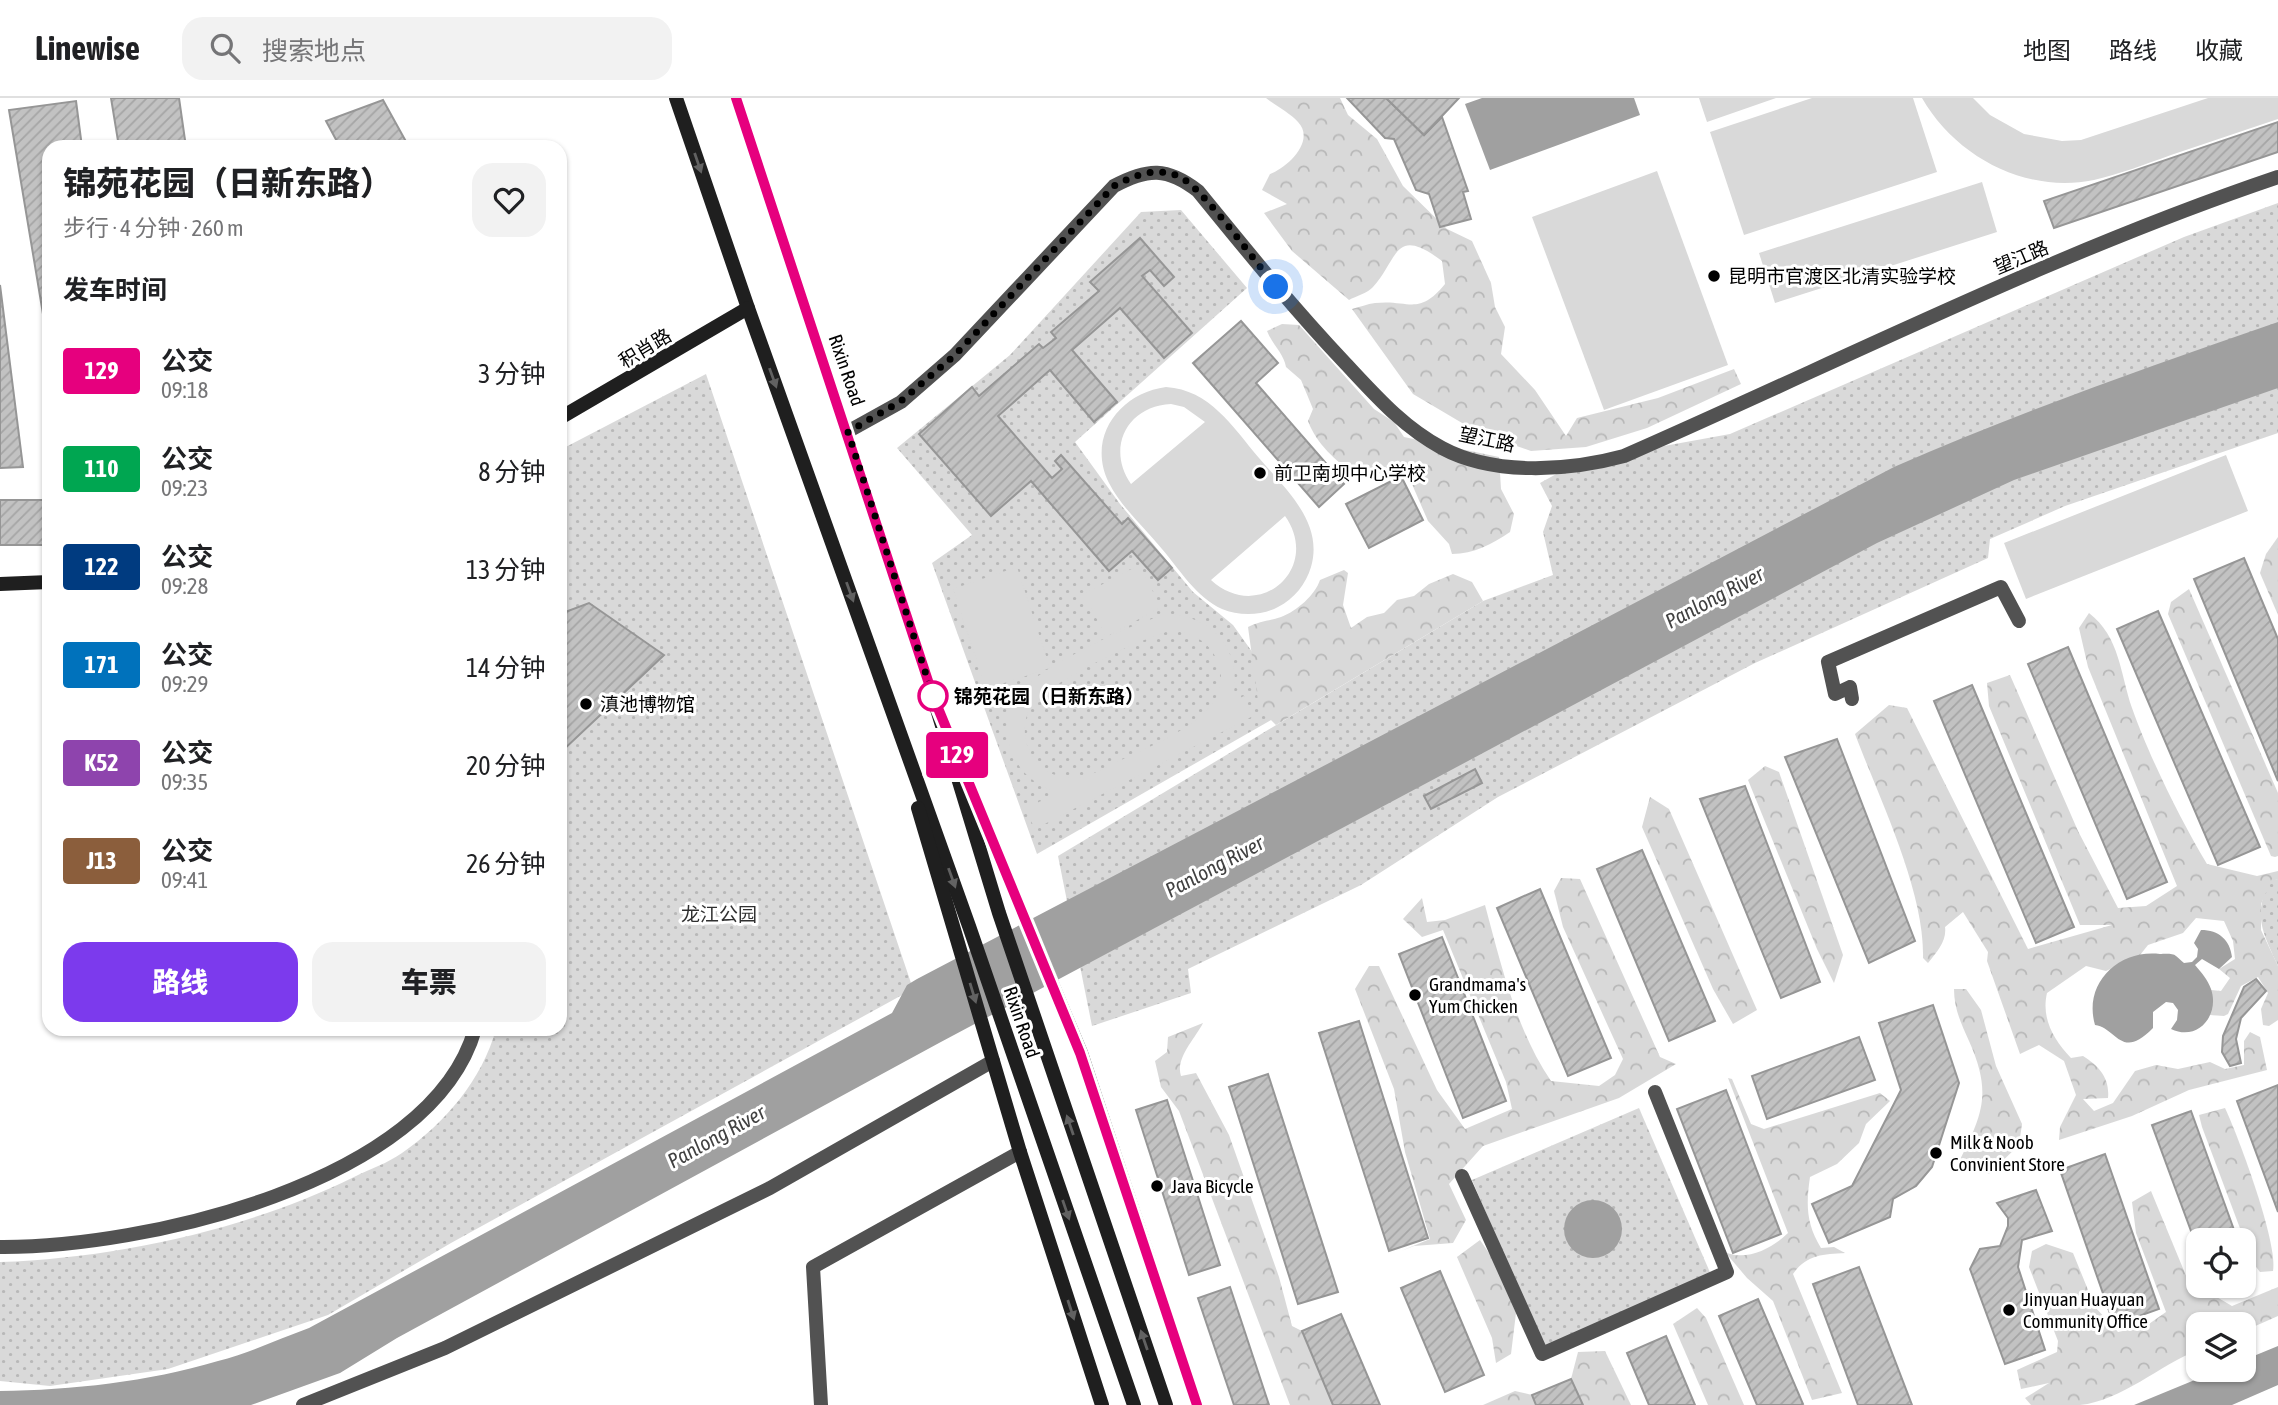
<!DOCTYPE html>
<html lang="zh">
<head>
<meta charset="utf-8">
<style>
	body { margin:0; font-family:"Asap Condensed","Noto Sans SC",sans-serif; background:#f2f2f2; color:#202124; height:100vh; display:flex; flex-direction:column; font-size:26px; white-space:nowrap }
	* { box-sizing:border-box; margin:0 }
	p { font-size:23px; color:#757577 }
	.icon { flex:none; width:38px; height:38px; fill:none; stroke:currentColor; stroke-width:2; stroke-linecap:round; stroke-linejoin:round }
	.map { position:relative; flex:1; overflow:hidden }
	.drawer { position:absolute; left:42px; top:42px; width:525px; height:896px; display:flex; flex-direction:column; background:#fff; border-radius:21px; box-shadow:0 2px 5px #0004 }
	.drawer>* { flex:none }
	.badge { padding:0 14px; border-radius:5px; font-size:24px; line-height:46px }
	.tools { position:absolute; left:2186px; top:1130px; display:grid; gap:14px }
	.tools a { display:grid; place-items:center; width:70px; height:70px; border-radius:14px; background:#fff; box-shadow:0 2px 5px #0004; font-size:35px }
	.you { position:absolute; width:35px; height:35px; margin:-18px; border:5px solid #fff; border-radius:50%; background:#1a73e8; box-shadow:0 0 0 10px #1a73e833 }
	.map>.badge { position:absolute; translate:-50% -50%; box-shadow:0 0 0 4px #fff }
	h2 { padding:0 21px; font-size:26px; line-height:63px }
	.round { display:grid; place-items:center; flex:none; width:74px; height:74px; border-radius:21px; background:#f2f2f2 }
	.headline { display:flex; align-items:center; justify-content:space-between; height:119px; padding:0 21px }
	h1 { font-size:33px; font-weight:800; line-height:52px }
	.cta { display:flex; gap:14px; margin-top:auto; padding:14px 21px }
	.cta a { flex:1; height:80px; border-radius:21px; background:#7c3aed; color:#fff; font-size:28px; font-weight:800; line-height:80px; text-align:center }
	.cta a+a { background:#f2f2f2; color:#202124 }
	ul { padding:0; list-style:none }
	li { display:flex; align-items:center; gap:21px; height:98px; padding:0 21px }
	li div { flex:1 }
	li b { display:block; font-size:26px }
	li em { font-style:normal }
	li .badge { min-width:77px; font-weight:700; text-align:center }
	header { display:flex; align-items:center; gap:42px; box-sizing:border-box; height:98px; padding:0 35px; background:#fff; border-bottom:2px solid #e0e0e0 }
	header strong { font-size:33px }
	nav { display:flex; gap:38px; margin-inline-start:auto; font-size:24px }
	.search { width:490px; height:63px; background:#f2f2f2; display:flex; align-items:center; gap:18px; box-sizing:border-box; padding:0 24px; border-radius:21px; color:#757577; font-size:26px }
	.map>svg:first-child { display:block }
	.grass { fill:url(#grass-dots) }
	.forest { fill:url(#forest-crowns) }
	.pitch { fill:#d9d9d9; fill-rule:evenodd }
	.water { fill:#a0a0a0 }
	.building { fill:url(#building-hatch); stroke:#969696; stroke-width:2 }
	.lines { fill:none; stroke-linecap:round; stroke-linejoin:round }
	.street { stroke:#525252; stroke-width:14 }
	.secondary { stroke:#1f1f1f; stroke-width:14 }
	.oneway { fill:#626262 }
	.line-casing { stroke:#fff; stroke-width:16 }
	.line { stroke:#e6007e; stroke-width:10 }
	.walk { stroke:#000; stroke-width:7; stroke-dasharray:0 12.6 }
	.poi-dot { fill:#000; stroke:#fff; stroke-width:2.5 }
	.stop-dot { fill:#fff; stroke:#e6007e; stroke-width:3.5 }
	.labels { text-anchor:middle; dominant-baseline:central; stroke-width:6; stroke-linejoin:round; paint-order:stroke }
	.street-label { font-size:19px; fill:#000; stroke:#fff }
	.poi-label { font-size:19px; fill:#000; stroke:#fff; text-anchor:start }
	.stop-label { font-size:19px; font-weight:bold; fill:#000; stroke:#fff; text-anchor:start }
	.park-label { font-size:19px; fill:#303030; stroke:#fff }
	.water-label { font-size:21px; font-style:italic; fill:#414141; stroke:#fff }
</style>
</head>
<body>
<header>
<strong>Linewise</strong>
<div class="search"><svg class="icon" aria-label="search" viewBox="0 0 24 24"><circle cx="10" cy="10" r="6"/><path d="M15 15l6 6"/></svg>搜索地点</div>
<nav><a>地图</a><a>路线</a><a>收藏</a></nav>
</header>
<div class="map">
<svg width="2278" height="1307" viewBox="0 0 2278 1307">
	<defs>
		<pattern id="grass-dots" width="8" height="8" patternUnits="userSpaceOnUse" patternTransform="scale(1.75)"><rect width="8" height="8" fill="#d9d9d9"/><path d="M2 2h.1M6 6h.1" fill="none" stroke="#b8b8b8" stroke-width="1.8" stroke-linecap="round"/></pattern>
		<pattern id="forest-crowns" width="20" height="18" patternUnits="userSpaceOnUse" patternTransform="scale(1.75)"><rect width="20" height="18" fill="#d9d9d9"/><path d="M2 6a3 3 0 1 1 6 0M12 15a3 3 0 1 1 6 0" fill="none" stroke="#b8b8b8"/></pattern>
		<pattern id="building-hatch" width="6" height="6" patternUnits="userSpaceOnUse" patternTransform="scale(1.75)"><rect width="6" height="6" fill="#c2c2c2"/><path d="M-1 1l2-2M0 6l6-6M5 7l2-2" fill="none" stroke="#a5a5a5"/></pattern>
	</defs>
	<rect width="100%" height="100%" fill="#fff"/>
	<g class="grass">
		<polygon points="2278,105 2278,335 2065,408 1990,441 1988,460 1755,565 1498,699 1361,787 1188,871 1191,895 1092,928 1058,758 1483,503 1553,477 1543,434 1552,408 1540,385 1580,363 1637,359 1664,348 1730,336 2184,139"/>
		<polygon points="1181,112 1247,190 1075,344 1120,406 1193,494 1233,527 1292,610 1037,756 932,465 972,437 897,350 1010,257 1141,114"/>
		<path d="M706 276 913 891 451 1145 328 1217 168 1271 50 1288 0 1283V1164C117 1160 249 1131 354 1079 370 1071 388 1065 402 1055 445 1025 482 982 496 931H560V352Z"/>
		<path d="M2272 780 2278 782V868C2263 835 2251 815 2272 780Z"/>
		<polygon points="1639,1010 1712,1179 1544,1251 1472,1082"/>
	</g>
	<g class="forest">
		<path d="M1266 0H1340L1348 17 1377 41 1403 88 1447 131 1472 143 1491 185 1495 209 1505 229 1501 256 1535 292 1566 338 1577 320 1658 300 1734 271 1741 286 1647 330 1586 349 1531 353 1479 335 1413 296 1352 211C1360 209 1367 206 1375 205 1409 201 1418 219 1445 186L1442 163C1394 127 1399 160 1373 189 1368 195 1356 198 1349 202L1292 153 1264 115 1287 106 1262 92 1270 76C1287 70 1316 43 1298 24 1290 15 1276 8 1266 0Z"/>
		<path d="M1282 226 1299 227 1374 311 1394 324 1404 339 1499 359 1501 391 1514 416 1510 434C1492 446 1474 456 1452 456L1449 446 1428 423 1408 377 1390 374 1355 378C1335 361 1317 347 1308 323L1313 311 1301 282 1286 269C1284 256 1272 246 1267 233Z"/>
		<polygon points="2278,439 2278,517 2260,475 2266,456"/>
		<path d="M1344 472 1348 475 1343 507 1351 530 1367 519 1384 515 1397 502 1414 498 1429 486 1453 476 1472 484 1483 503 1276 627 1259 610 1248 529C1260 523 1269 523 1281 519 1297 513 1315 497 1320 482Z"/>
		<polygon points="2189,491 2278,695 2278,758 2275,759 2271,758 2168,516 2171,504"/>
		<path d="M2089 515C2120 539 2120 575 2132 610 2149 658 2181 723 2207 766L2257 778 2278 773V782L2272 781 2261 806V832L2278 868V922L2269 928 2263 927 2261 911 2268 895 2258 879 2241 888 2228 916 2224 918 2210 917 2211 892 2221 893 2230 880 2219 871 2235 861 2233 843 2224 823 2196 820 2183 835 2148 847 2140 857 2106 873 2086 868 2047 895C2041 921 2054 942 2071 960L2083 958C2099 968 2110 980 2108 1000L2083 1001 2094 1013 2113 1005 2135 973 2156 967 2178 971 2210 964 2225 971 2244 967V943L2250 934 2260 939 2267 972 2189 992 2132 1018 2059 1042 2060 1029 2076 997 2064 963 2039 947 2020 956 1987 863 1988 854 1963 814 1945 829C1947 843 1937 854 1928 865L1923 860C1925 793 1879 700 1855 636L1889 607 1907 610 2028 851 2112 827H2080L1989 608 1987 585 2010 577 2078 733 2118 810 2146 808 2177 788 2088 569 2079 530Z"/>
		<polygon points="1765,668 1779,674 1843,857 1834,885 1817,851 1748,682"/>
		<polygon points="1650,699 1669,711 1757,912 1733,926 1713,891 1642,729"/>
		<path d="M1561 780 1580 781 1660 959 1676 966 1619 1000 1483 1048 1449 1086 1466 1122 1453 1145 1414 1148 1401 1153 1430 1141 1405 1054 1394 991 1355 891 1369 868H1379L1437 992 1465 1031 1512 1011 1506 984 1443 832 1422 839 1403 821 1422 800 1427 824 1445 822 1485 807C1501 866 1516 932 1551 983L1599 988 1615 977 1623 961 1563 829 1554 793Z"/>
		<path d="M1954 891H1966L1981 912 1996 968 2022 1026 2019 1047 1989 1076 1957 1068C1982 1017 1993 997 1969 943 1961 925 1954 911 1954 891Z"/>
		<path d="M1203 925C1195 941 1175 960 1181 978L1196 975 1229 1037 1279 1179 1292 1228 1302 1233 1333 1307H1290L1179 1013 1161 989 1155 963 1167 954 1168 939Z"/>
		<path d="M1728 980 1732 981 1751 1026 1764 1031 1880 995 1890 1003 1866 1026 1859 1045 1837 1066 1810 1079C1806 1106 1806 1126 1821 1150L1834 1149 1845 1155C1823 1156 1806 1157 1793 1176L1842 1295 1812 1302 1773 1203 1747 1180 1725 1154C1746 1164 1773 1150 1788 1135Z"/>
		<path d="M2225 1010C2239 1040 2278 1145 2273 1173L2260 1174 2253 1165 2202 1029 2199 1017Z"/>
		<path d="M2151 1093 2194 1197 2215 1198 2232 1208 2278 1189V1218L2244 1233V1227H2198V1252C2160 1267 2121 1303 2080 1307 2064 1307 2047 1307 2031 1307L2025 1300 2049 1285 2021 1291 2017 1272 2057 1254 2058 1243 2029 1169 2032 1153 2046 1146 2073 1155 2095 1209 2118 1234 2146 1228 2166 1214 2136 1135 2132 1104Z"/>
		<polygon points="1480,1142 1493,1161 1516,1215 1511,1256 1496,1265 1492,1240 1457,1159"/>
		<polygon points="1697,1210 1706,1220 1744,1307 1708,1307 1673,1226"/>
		<polygon points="1605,1253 1631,1307 1583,1307 1571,1281 1578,1254"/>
		<polygon points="1515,1293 1532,1297 1536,1307 1483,1307"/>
	</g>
	<g class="pitch">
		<polygon points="1699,0 1776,0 1707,24"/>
		<polygon points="1812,0 1913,0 1937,74 1744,137 1710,34"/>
		<path d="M1922 0H1973L1990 17 2024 36 2062 43 2081 42 2208 0H2278V21C2242 33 2207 45 2171 57 2146 66 2120 76 2094 82 2026 96 1956 59 1922 0Z"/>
		<polygon points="1657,73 1728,267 1604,312 1532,119"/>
		<polygon points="1982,84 1997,134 1775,205 1759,155"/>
		<path d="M1166 289C1210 292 1232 328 1259 360 1285 391 1324 424 1311 469 1306 486 1294 501 1278 509 1261 518 1239 518 1222 511 1197 500 1179 471 1162 451 1145 430 1121 409 1109 385 1086 339 1120 295 1166 289ZM1171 306 1184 309 1205 324 1131 386C1106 350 1127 308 1171 306ZM1285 418C1322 470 1259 526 1211 482Z"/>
		<polygon points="2226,357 2248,413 2026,501 2004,445"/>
		<polygon points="1139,467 1161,509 1106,539 1084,496"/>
		<polygon points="1017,469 1050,570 986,591 953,491"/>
		<path d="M1170 516C1218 520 1244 558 1232 604L1244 598 1253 618 1035 731 1025 711 1057 695C1036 687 1019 675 1011 652 1004 632 1009 608 1023 591 1041 569 1141 520 1170 516ZM1175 532C1194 536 1209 544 1217 562 1242 619 1145 649 1107 669 1096 674 1086 680 1073 680 1036 681 1013 640 1031 608 1044 587 1150 535 1175 532Z"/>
	</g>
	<g class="water">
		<polygon points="1482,0 1634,0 1640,17 1490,72 1465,6"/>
		<path d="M2278 224V290L2014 382 1877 445 939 945 397 1240 340 1275 251 1307H0V1293C73 1292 147 1284 218 1263 249 1255 279 1241 309 1230L892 915 907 887 917 881 1894 369C2020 314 2148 269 2278 224Z"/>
		<path d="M2201 832C2219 832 2230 842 2232 859L2219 871 2202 861 2195 867C2201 874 2208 882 2211 891 2220 917 2198 944 2171 931L2177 922 2178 912 2173 905 2166 904 2153 914V930C2121 963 2117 930 2095 927 2083 886 2118 851 2160 856 2164 856 2173 855 2176 858 2179 860 2181 863 2184 865L2192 864 2197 859 2198 851 2194 845Z"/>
		<circle cx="1593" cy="1131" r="29"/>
		<polygon points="2278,1248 2278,1287 2232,1307 2134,1307 2219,1272 2244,1272 2244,1262"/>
	</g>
	<g class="building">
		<polygon points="111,0 179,0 186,49 119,49"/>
		<polygon points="1347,0 1386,0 1424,37 1442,19 1468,93 1463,94 1471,121 1440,129 1429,96 1416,92 1394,41 1385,40"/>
		<polygon points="1386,0 1459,0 1424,37"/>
		<polygon points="383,2 409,49 340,49 326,23"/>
		<polygon points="76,3 82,49 49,49 49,252 9,12"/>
		<polygon points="2278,24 2278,54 2054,130 2044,103"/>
		<polygon points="1140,140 1174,179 1164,188 1150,172 1142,178 1192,235 1164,260 1120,210 1072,252 1117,304 1094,324 1050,272 998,318 1052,380 1062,371 1055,363 1061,357 1122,426 1128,420 1172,470 1158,482 1132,453 1109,473 1031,383 991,418 919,336 972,289 979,298 1039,246 1043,250 1056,240 1051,234 1099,193 1090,184"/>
		<polygon points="0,187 23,369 0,370"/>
		<polygon points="1241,223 1278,265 1256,285 1344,386 1319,409 1193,265"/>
		<polygon points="1401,378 1423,422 1369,450 1346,406"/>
		<rect x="0" y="402" width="49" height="45"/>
		<polygon points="2244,460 2278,541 2278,683 2194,481"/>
		<polygon points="589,505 664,557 560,655 560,516"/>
		<polygon points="2158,513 2260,749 2218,767 2117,531"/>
		<polygon points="2068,549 2167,784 2127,801 2028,566"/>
		<polygon points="1972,587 2074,829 2036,845 1934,603"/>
		<polygon points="1837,641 1915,843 1869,865 1785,659"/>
		<polygon points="1475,671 1482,685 1431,711 1424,698"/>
		<polygon points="1745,688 1820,884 1781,900 1700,701"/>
		<polygon points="1642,752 1715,923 1669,943 1597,771"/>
		<polygon points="1540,791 1611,960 1568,978 1497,810"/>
		<polygon points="1442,839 1506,1003 1463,1020 1399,856"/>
		<polygon points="2256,881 2266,893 2241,920 2236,941 2241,965 2230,968 2222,954 2223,938 2244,889"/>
		<polygon points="1933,907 1959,985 1932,1069 1916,1088 1893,1101 1890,1119 1829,1145 1812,1106 1852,1088 1901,992 1879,925"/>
		<polygon points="1359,923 1428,1140 1389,1153 1319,935"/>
		<polygon points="1859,939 1875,982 1767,1021 1752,978"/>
		<polygon points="1268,976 1338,1194 1298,1206 1229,989"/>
		<polygon points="2278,987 2278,1114 2237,1003"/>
		<polygon points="1726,992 1781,1136 1733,1155 1677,1011"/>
		<polygon points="1167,1002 1220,1167 1189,1177 1136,1012"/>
		<polygon points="2191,1013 2238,1143 2198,1143 2198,1152 2152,1027"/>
		<polygon points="2105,1056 2159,1211 2114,1227 2060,1072"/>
		<polygon points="2036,1092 2052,1133 2022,1142 2018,1169 2045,1252 2005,1266 1970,1171 1980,1151 2000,1148 2008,1128 2008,1120 1997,1105"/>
		<polygon points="2244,1156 2251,1177 2244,1179"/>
		<polygon points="1859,1169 1912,1307 1858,1307 1813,1186"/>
		<polygon points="1440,1173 1484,1277 1445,1294 1401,1190"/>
		<polygon points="1230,1189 1269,1307 1234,1307 1198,1200"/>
		<polygon points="1758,1201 1803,1306 1801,1307 1757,1307 1719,1218"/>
		<polygon points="1341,1216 1380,1307 1333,1307 1302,1233"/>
		<polygon points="1666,1238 1695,1307 1649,1307 1627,1255"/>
		<polygon points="1571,1281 1583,1307 1536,1307 1532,1297"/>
	</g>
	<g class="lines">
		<g class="street">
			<path d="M847 334 901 304 955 257 1114 88C1148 70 1167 69 1198 93 1246 152 1294 211 1346 266 1376 298 1403 329 1442 350 1494 378 1569 373 1624 358 1841 263 2053 155 2278 79"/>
			<polyline points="1852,601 1850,589 1835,596 1828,564 2001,489 2019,523"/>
			<polyline points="1462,1078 1542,1256 1727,1174 1655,994"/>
			<path d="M0 1149C141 1150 431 1086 475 931"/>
			<polyline points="303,1307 445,1250 770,1090 993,963"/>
			<polyline points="821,1307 813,1169 1020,1054"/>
		</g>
		<g class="secondary">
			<polyline points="676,0 748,210 969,828 1134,1307"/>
			<polyline points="736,0 933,598 999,815 1166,1307"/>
			<polyline points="560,320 748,210"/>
			<polyline points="0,486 49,484"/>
			<polyline points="965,677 1081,955 1197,1307"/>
			<polyline points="918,710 1020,1054 1102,1307"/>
		</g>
	</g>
	<defs><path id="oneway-solid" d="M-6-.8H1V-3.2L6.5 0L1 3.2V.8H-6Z" transform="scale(1.75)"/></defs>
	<g class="oneway">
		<use href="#oneway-solid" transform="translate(698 65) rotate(71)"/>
		<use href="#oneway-solid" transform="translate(773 280) rotate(70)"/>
		<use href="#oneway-solid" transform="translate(850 494) rotate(70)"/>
		<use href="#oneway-solid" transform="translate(952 780) rotate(70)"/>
		<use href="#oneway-solid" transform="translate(973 895) rotate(73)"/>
		<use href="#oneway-solid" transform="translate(1070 1027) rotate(-109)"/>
		<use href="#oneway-solid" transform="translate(1066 1112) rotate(71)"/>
		<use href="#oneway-solid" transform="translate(1071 1212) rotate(72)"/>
		<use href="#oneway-solid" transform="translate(1144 1242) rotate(-109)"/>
	</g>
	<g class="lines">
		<g class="line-casing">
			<polyline id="line" points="736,0 933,598 1080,955 1197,1307"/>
		</g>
		<use href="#line" class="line"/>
		<path class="walk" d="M933 598 848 334 901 303 955 257 1114 88C1135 77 1157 68 1180 79 1204 91 1256 165 1276 189"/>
	</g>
	<g class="poi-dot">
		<circle cx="1714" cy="178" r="7"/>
		<circle cx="1260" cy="375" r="7"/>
		<circle cx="586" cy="606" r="7"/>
		<circle cx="1415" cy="897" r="7"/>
		<circle cx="1936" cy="1055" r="7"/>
		<circle cx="1157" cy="1088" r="7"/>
		<circle cx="2009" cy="1212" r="7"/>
	</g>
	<circle class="stop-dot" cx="933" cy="598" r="14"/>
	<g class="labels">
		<g class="street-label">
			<text transform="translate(2021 159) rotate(-23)">望江路</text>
			<text transform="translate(645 250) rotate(-31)">积肖路</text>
			<text transform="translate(847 272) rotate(71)">Rixin Road</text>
			<text transform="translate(1487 341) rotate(12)">望江路</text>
			<text transform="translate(1022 924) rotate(71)">Rixin Road</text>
		</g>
		<g class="poi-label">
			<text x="1728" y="178">昆明市官渡区北清实验学校</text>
			<text x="1274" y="375">前卫南坝中心学校</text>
			<text x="600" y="606">滇池博物馆</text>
			<text x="1429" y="886">Grandmama's<tspan x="1429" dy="22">Yum Chicken</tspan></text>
			<text x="1950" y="1044">Milk &amp; Noob<tspan x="1950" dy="22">Convinient Store</tspan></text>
			<text x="1171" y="1088">Java Bicycle</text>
			<text x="2023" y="1201">Jinyuan Huayuan<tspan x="2023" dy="22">Community Office</tspan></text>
		</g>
		<g class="stop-label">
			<text x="954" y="598">锦苑花园（日新东路）</text>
		</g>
		<g class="park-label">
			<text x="719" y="816">龙江公园</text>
		</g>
		<g class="water-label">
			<text transform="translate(1714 499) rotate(-28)">Panlong River</text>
			<text transform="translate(1214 768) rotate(-28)">Panlong River</text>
			<text transform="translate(716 1038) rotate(-29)">Panlong River</text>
		</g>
	</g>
</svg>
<div class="tools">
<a><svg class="icon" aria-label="locate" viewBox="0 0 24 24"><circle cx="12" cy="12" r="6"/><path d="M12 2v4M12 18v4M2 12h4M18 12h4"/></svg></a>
<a><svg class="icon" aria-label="layers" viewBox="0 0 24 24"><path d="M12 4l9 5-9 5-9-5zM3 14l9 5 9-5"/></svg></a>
</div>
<div class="you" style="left:1276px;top:189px"></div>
<b class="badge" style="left:957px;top:657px;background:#e6007e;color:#fff">129</b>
<section class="drawer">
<div class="headline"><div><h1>锦苑花园（日新东路）</h1><p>步行 · 4 分钟 · 260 m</p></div><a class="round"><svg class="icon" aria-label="heart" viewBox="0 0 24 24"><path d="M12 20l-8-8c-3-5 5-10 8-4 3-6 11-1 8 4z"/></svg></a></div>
<h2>发车时间</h2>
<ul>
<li><span class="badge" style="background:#e6007e;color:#fff">129</span><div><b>公交</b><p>09:18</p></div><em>3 分钟</em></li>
<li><span class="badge" style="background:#00a651;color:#fff">110</span><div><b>公交</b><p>09:23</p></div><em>8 分钟</em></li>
<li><span class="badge" style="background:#003b80;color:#fff">122</span><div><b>公交</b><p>09:28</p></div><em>13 分钟</em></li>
<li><span class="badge" style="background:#0072bc;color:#fff">171</span><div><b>公交</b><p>09:29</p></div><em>14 分钟</em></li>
<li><span class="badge" style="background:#8e44ad;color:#fff">K52</span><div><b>公交</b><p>09:35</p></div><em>20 分钟</em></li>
<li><span class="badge" style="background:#8b5e3c;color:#fff">J13</span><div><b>公交</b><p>09:41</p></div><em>26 分钟</em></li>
</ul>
<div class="cta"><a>路线</a><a>车票</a></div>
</section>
</div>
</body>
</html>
